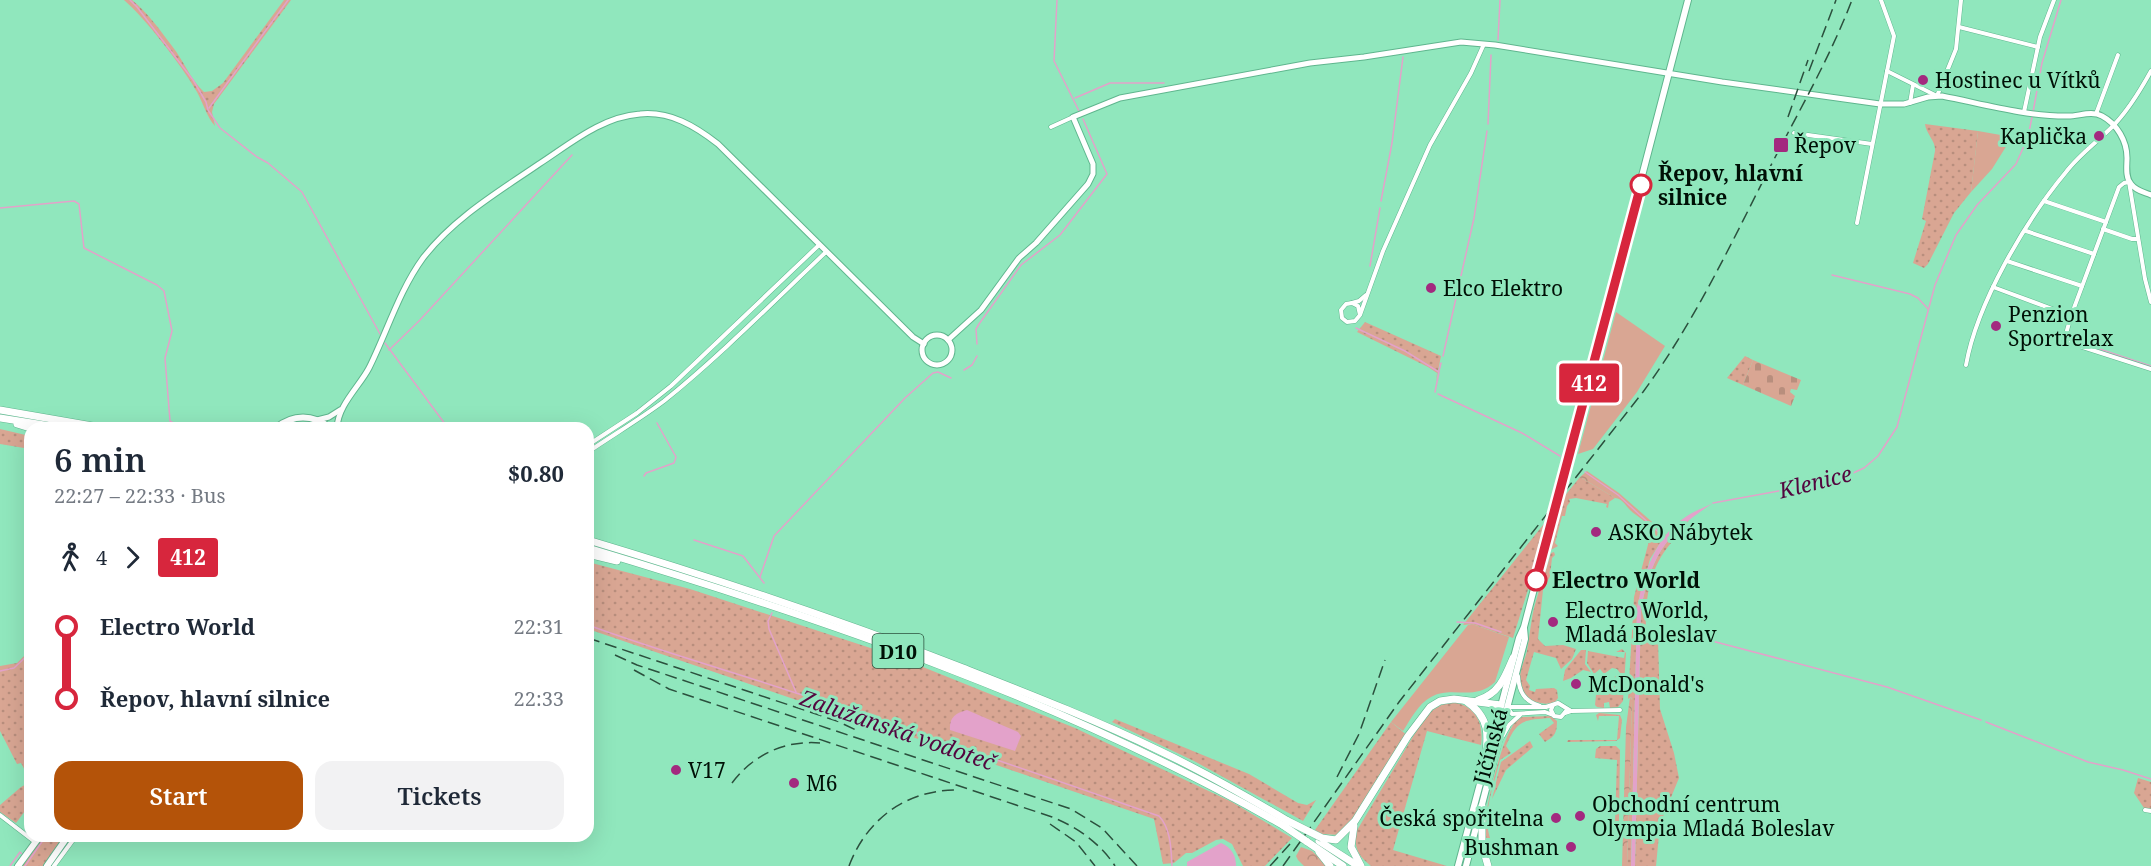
<!DOCTYPE html>
<html lang="en">
<head>
<meta charset="utf-8">
<style>
	body { margin:0; font-family:"Noto Serif",serif; background:#f2f2f3; color:#1f2937; height:100vh; display:flex; flex-direction:column; font-size:22px; white-space:nowrap }
	* { box-sizing:border-box; margin:0 }
	p { font-size:20px; color:#747a83 }
	.icon { flex:none; width:33px; height:33px; fill:none; stroke:currentColor; stroke-width:2; stroke-linecap:round; stroke-linejoin:round }
	.map { position:relative; flex:1; overflow:hidden }
	.drawer { position:absolute; left:24px; top:422px; width:570px; height:420px; display:flex; flex-direction:column; background:#fff; border-radius:18px; box-shadow:0 6px 24px #0002 }
	.drawer>* { flex:none }
	.badge { padding:0 12px; border-radius:4px; font-size:21px; line-height:39px }
	.map>.badge { position:absolute; translate:-50% -50%; box-shadow:0 0 0 3px #fff }
	.legs { display:flex; align-items:center; gap:9px; height:66px; padding:0 30px; font-size:20px }
	.legs p { margin-inline-start:auto }
	.summary { display:flex; align-items:center; justify-content:space-between; height:102px; padding:0 30px }
	h1 { font-size:33px; font-weight:600; line-height:45px }
	.primary-button { display:flex; gap:12px; margin-top:auto; padding:12px 30px }
	.primary-button a { flex:1; height:69px; border-radius:18px; background:#b45309; color:#fff; font-size:24px; font-weight:600; line-height:69px; text-align:center }
	.primary-button a+a { background:#f2f2f3; color:#1f2937 }
	ul { padding:0 30px; list-style:none }
	li { display:flex; align-items:center; gap:21px; height:72px; font-size:22px }
	li i { display:grid; place-items:center; width:9px; height:100%; margin:0 8px; background:currentColor }
	li i::after { content:''; width:15px; height:15px; margin:-8px; border:4px solid; border-radius:50%; background:#fff }
	li p { margin-inline-start:auto }
	li:first-child i { background:linear-gradient(#0000 50%,currentColor 0) }
	li:last-child i { background:linear-gradient(currentColor 50%,#0000 0) }
	.map>svg:first-child { display:block }
	.grass { fill:url(#grass-dots) }
	.forest { fill:url(#forest-crowns) }
	.cemetery { fill:url(#cemetery-stones) }
	.garden { fill:#d9a693 }
	.water { fill:#e3a2ca }
	.lines { fill:none; stroke-linecap:round; stroke-linejoin:round }
	.stream { stroke:#e3a2ca; stroke-width:1.5 }
	.street-casing { stroke:#5fb68e; stroke-width:5 }
	.secondary-casing { stroke:#5fb68e; stroke-width:7 }
	.primary-casing { stroke:#5fb68e; stroke-width:8 }
	.highway-casing { stroke:#5fb68e; stroke-width:8 }
	.street { stroke:#fff; stroke-width:4 }
	.secondary { stroke:#fff; stroke-width:5 }
	.primary { stroke:#fff; stroke-width:6 }
	.highway { stroke:#fff; stroke-width:7 }
	.rail { stroke:#2b503d; stroke-width:1.5; stroke-dasharray:12 6; stroke-linecap:butt }
	.highway-bridge-casing { stroke:#5fb68e; stroke-width:8; stroke-linecap:butt }
	.highway-bridge { stroke:#fff; stroke-width:7 }
	.line-1-casing { stroke:#fff; stroke-width:14 }
	.line-1 { stroke:#d7263d; stroke-width:9 }
	.poi-dot { fill:#a3297f; stroke:#90e7bd; stroke-width:2 }
	.stop-1-dot { fill:#fff; stroke:#d7263d; stroke-width:3 }
	.labels { text-anchor:middle; dominant-baseline:central; stroke-width:6; stroke-linejoin:round; paint-order:stroke }
	.shield { fill:#90e7bd; stroke:#2b503d; stroke-width:1.5 }
	.shield-label { font-size:20px; font-weight:bold; fill:#001006 }
	.poi-label { font-size:21px; fill:#001006; stroke:#90e7bd; text-anchor:start }
	.stop-label { font-size:21px; font-weight:bold; fill:#001006; stroke:#90e7bd; text-anchor:start }
	.street-label { font-size:21px; fill:#001006; stroke:#90e7bd }
	.water-label { font-size:22px; font-style:italic; fill:#53063f; stroke:#90e7bd }
</style>
</head>
<body>
<div class="map">
<svg width="2151" height="866" viewBox="0 0 2151 866">
	<defs>
		<pattern id="grass-dots" width="8" height="8" patternUnits="userSpaceOnUse" patternTransform="scale(1.5)"><rect width="8" height="8" fill="#d9a693"/><path d="M2 2h.1M6 6h.1" fill="none" stroke="#b88e7d" stroke-width="1.8" stroke-linecap="round"/></pattern>
		<pattern id="forest-crowns" width="20" height="18" patternUnits="userSpaceOnUse" patternTransform="scale(1.5)"><rect width="20" height="18" fill="#d9a693"/><path d="M2 6a3 3 0 1 1 6 0M12 15a3 3 0 1 1 6 0" fill="none" stroke="#b88e7d"/></pattern>
		<pattern id="cemetery-stones" width="16" height="16" patternUnits="userSpaceOnUse" patternTransform="scale(1.5)"><rect width="16" height="16" fill="#d9a693"/><path d="M2 7V4a2 2 0 0 1 4 0v3zM10 15v-3a2 2 0 0 1 4 0v3z" fill="#b88e7d"/></pattern>
	</defs>
	<rect width="100%" height="100%" fill="#90e7bd"/>
	<g class="grass">
		<path d="M124 0H132C148 13 160 30 172 46 184 61 190 79 204 92L212 91 223 83 284 0H291L214 104 212 112 215 126C207 117 203 103 197 92 182 66 146 19 124 0Z"/>
		<path d="M1925 124 1978 131 1971 192 1954 213 1928 264 1924 268 1913 263 1926 221 1922 219 1935 151C1936 141 1926 134 1925 124Z"/>
		<polygon points="1365,322 1441,356 1436,381 1437,373 1428,367 1357,332"/>
		<polygon points="1745,356 1753,360 1743,385 1727,378"/>
		<polygon points="0,429 30,436 30,449 0,444"/>
		<polygon points="1580,477 1615,498 1609,502 1608,508 1606,507 1607,504 1576,498 1569,499 1570,502 1567,506 1565,516 1562,516 1555,543 1558,546 1549,551 1563,498"/>
		<polygon points="1551,515 1513,638 1472,624 1463,625"/>
		<path d="M1690 518C1684 529 1675 538 1667 548 1648 573 1645 603 1646 633L1652 634 1658 641 1660 709 1674 753 1679 778 1660 824 1656 866H1635L1641 609C1649 570 1658 544 1690 518Z"/>
		<polygon points="1649,541 1660,543 1650,559 1637,608 1631,866 1627,866 1632,700 1631,697 1628,699 1634,597"/>
		<path d="M1554 552 1555 555 1552 558 1550 576 1543 590 1538 639 1545 646 1563 645 1576 649 1572 659 1561 669 1556 658 1534 652 1526 680 1530 686 1529 690 1535 692 1536 689 1554 688 1557 690 1558 698 1555 702C1538 708 1519 697 1520 678 1520 670 1525 659 1527 651 1530 635 1531 617 1536 601 1540 585 1547 569 1551 553Z"/>
		<polygon points="588,562 690,589 898,657 1075,728 1232,802 1292,838 1265,866 1243,866 1232,844 1223,839 1216,840 1192,853 1186,853 1174,863 1163,864 1154,819 970,756 967,759 952,751 904,734 894,740 882,727 826,710 588,629"/>
		<polygon points="1622,649 1626,653 1623,701 1618,707 1610,708 1609,702 1604,703 1604,708 1597,707 1595,705 1597,685 1602,686 1620,673 1617,669 1612,668 1604,674 1600,669 1594,674 1587,663 1588,651 1624,658 1625,652 1616,652"/>
		<polygon points="30,650 30,780 21,763 17,764 0,731 0,666 17,663"/>
		<polygon points="1581,650 1586,650 1585,664 1591,672 1583,670 1571,678 1563,681 1565,670"/>
		<path d="M1453 702C1476 706 1484 723 1481 745L1427 731 1393 850 1447 866H1371C1358 856 1354 848 1356 832L1424 718C1433 709 1440 704 1453 702Z"/>
		<polygon points="1599,713 1620,715 1622,720 1620,738 1616,741 1567,742 1568,740 1617,740 1619,716 1599,716 1598,721 1596,715"/>
		<path d="M1551 716 1557 721C1557 733 1555 736 1545 742L1539 734 1554 723 1550 718C1523 720 1517 720 1506 746L1511 753 1500 760C1494 785 1482 813 1490 838H1484C1483 816 1500 745 1512 727 1514 722 1518 720 1522 717Z"/>
		<polygon points="1115,719 1249,774 1298,803 1307,805 1316,800 1303,821 1194,761 1112,722"/>
		<polygon points="1391,722 1408,736 1350,825 1340,835 1322,834 1315,830"/>
		<polygon points="1530,741 1533,747 1506,770 1492,799 1501,762"/>
		<polygon points="1600,746 1616,746 1620,750 1619,823 1615,823 1617,760 1595,758 1596,749"/>
		<polygon points="2138,778 2151,782 2151,809 2144,808 2134,793"/>
		<polygon points="30,782 30,814 25,811 16,823 0,812 0,805 21,787"/>
		<polygon points="43,836 65,836 43,866 22,866"/>
	</g>
	<g class="forest">
		<path d="M1587 471 1619 493 1667 535 1660 543 1649 541 1652 531C1647 520 1638 518 1630 510 1624 504 1623 499 1615 498L1580 477Z"/>
		<polygon points="1630,697 1632,700 1627,866 1622,866 1626,727"/>
		<polygon points="1301,847 1312,851 1328,866 1304,866 1298,860 1296,856"/>
	</g>
	<polygon class="cemetery" points="1753,360 1801,380 1797,390 1791,389 1790,392 1795,396 1791,406 1743,385"/>
	<g class="garden">
		<polygon points="1978,131 2012,137 1992,169 1971,192"/>
		<polygon points="1616,312 1665,346 1637,392 1593,449 1578,454"/>
		<path d="M1472 624 1509 637 1495 682C1474 702 1452 685 1431 697 1418 704 1411 719 1403 731L1391 722 1468 625Z"/>
	</g>
	<g class="water">
		<path d="M1713 503C1666 534 1652 554 1641 609L1635 866H1631L1637 608C1644 573 1655 536 1687 516 1695 511 1705 507 1713 503Z"/>
		<path d="M967 710 1018 732 1021 736 1015 751 950 730C949 718 955 713 967 710Z"/>
		<path d="M1221 843C1231 847 1236 855 1236 866H1187V862Z"/>
	</g>
	<g class="lines">
		<g class="stream">
			<polyline points="130,0 137,7 193,80 206,102 208,110 220,128 257,157 268,163 302,192 380,334"/>
			<polyline points="1057,0 1054,61 1079,111"/>
			<polyline points="1498,40 1500,0"/>
			<polyline points="1075,98 1110,83 1164,83"/>
			<polyline points="209,108 288,0"/>
			<polyline points="2033,112 2042,63 2061,0"/>
			<polyline points="1488,124 1491,55"/>
			<polyline points="1381,201 1392,143 1403,57"/>
			<polyline points="0,208 74,201 79,204 84,248 157,285 164,291 172,331 165,358 170,421 182,428"/>
			<polyline points="1370,266 1380,208"/>
			<polyline points="1832,275 1910,294 1918,298 1928,309"/>
			<polyline points="1356,328 1405,351 1434,369 1439,372 1435,392"/>
			<polyline points="2069,339 2151,366"/>
			<polyline points="385,343 448,428"/>
			<polyline points="977,344 976,329 979,324 1021,265 1060,235 1107,174 1083,119"/>
			<polyline points="389,350 419,321 572,155"/>
			<polyline points="1443,356 1474,218 1487,131"/>
			<polyline points="964,370 972,365 977,356"/>
			<polyline points="1439,371 1441,363"/>
			<polyline points="1438,394 1522,433 1560,456"/>
			<polyline points="1585,472 1618,495 1665,538"/>
			<polyline points="644,476 646,473 674,463 676,457 657,423"/>
			<polyline points="1713,503 1838,480 1864,468 1878,456 1897,427 1935,285 1956,235 1977,205 2016,164 2028,137 2032,117"/>
			<polyline points="694,540 743,556 764,583"/>
			<polyline points="760,577 774,536 905,398 933,373 938,372 951,378"/>
			<polyline points="772,613 768,621 769,629 796,692"/>
			<polyline points="1457,622 1475,623 1501,632"/>
			<path d="M588 625C656 650 727 670 796 693 918 732 1038 774 1159 816 1171 829 1171 849 1172 866"/>
			<polyline points="1639,632 1660,632 1671,635"/>
			<polyline points="1693,636 1887,687 1981,720"/>
			<polyline points="0,671 14,668 30,653"/>
			<polyline points="1986,722 2088,762 2123,770 2151,779"/>
			<polyline points="10,866 20,852 22,854"/>
			<polyline points="25,866 46,836"/>
		</g>
		<g class="street-casing">
			<g id="street">
				<polyline points="1959,27 2038,47"/>
				<polyline points="1887,71 1937,96 1956,49 1961,0"/>
				<polyline points="1910,103 1913,85"/>
				<polyline points="2024,112 2040,37 2054,0"/>
				<polyline points="2096,114 2118,55"/>
				<polyline points="1051,127 1073,117"/>
				<polyline points="1794,133 1872,144"/>
				<polyline points="2044,201 2106,222"/>
				<polyline points="1857,223 1894,36 1881,0"/>
				<polyline points="2103,229 2132,239 2138,239"/>
				<polyline points="2026,231 2094,254"/>
				<polyline points="2007,261 2082,286"/>
				<polyline points="1993,287 2071,316"/>
				<polyline points="2151,302 2145,279 2129,182 2124,183 2119,187 2071,316 2064,341 2151,369"/>
				<polyline points="1352,303 1359,301 1366,295"/>
				<polyline points="1360,315 1358,306 1352,303 1346,304 1341,310 1342,318 1347,322 1355,321 1360,315 1383,251 1430,145 1471,73 1484,44"/>
				<path d="M1966 365C1977 303 2026 220 2066 172 2079 155 2097 142 2112 127 2128 111 2140 91 2151 71"/>
				<polyline points="588,445 637,413 671,386 819,245"/>
				<path d="M588 452C613 435 640 419 664 401 721 355 773 302 826 252"/>
				<path d="M1518 676C1519 692 1524 701 1540 706"/>
				<polyline points="1553,705 1551,710 1554,716 1561,717 1566,711"/>
				<polyline points="1507,707 1546,707 1558,703 1571,711"/>
				<polyline points="1508,708 1512,714 1545,712 1553,715"/>
				<polyline points="1565,713 1571,711 1620,710"/>
				<polyline points="1501,739 1509,725 1520,715"/>
				<polyline points="2145,810 2151,811"/>
				<polyline points="0,815 35,842"/>
				<polyline points="54,866 76,836"/>
			</g>
		</g>
		<g class="secondary-casing">
			<g id="secondary">
				<circle cx="937" cy="350" r="15"/>
				<path d="M948 340 981 310 1019 258 1036 243 1088 184 1093 174V164L1073 117 1120 98 1310 63 1364 57 1461 42 1495 45 1722 82 1880 104H1904L1928 97 1942 96C1983 104 2024 116 2066 116 2077 117 2091 110 2102 116 2117 124 2127 141 2127 158 2127 166 2125 177 2131 184 2136 191 2144 192 2151 195"/>
				<polyline points="317,420 329,417 340,410"/>
				<path d="M337 428C338 405 359 387 369 368 387 332 399 291 423 258 454 218 498 192 539 164 570 144 601 117 640 114 670 111 695 126 718 144L913 337 924 344"/>
			</g>
		</g>
		<g class="primary-casing">
			<g id="primary">
				<path d="M276 428C293 414 313 414 330 428"/>
				<polyline points="1488,755 1519,638 1524,627 1688,0"/>
				<polyline points="18,866 40,836"/>
				<polyline points="47,866 68,836"/>
				<polyline points="1458,866 1485,765"/>
				<polyline points="1466,866 1525,639 1524,628"/>
			</g>
		</g>
		<g class="highway-casing">
			<g id="highway">
				<polyline points="0,410 104,428"/>
				<polyline points="0,418 63,428"/>
				<polyline points="17,424 30,428"/>
				<path d="M588 540C715 578 840 620 963 668 1029 694 1096 720 1160 751 1204 772 1246 796 1288 821"/>
				<path d="M588 548C825 619 1069 702 1284 826"/>
				<polyline points="588,554 617,561"/>
				<path d="M1478 700C1499 694 1505 677 1513 658"/>
				<path d="M1466 701C1494 720 1487 741 1484 770"/>
				<polyline points="1482,806 1482,845 1488,866"/>
				<polyline points="1354,826 1351,847 1361,866"/>
				<polyline points="1322,838 1336,840 1355,821 1408,736 1430,707 1440,701 1454,699 1501,705"/>
				<polyline points="1306,841 1343,866"/>
				<polyline points="1319,841 1358,866"/>
				<polyline points="1319,852 1330,866"/>
			</g>
		</g>
		<use href="#street" class="street"/>
		<use href="#secondary" class="secondary"/>
		<use href="#primary" class="primary"/>
		<use href="#highway" class="highway"/>
		<g class="rail">
			<polyline points="1809,71 1836,0"/>
			<polyline points="1788,117 1808,60"/>
			<polyline points="588,638 837,721 858,731"/>
			<polyline points="615,655 637,665 1071,809 1102,828 1137,866"/>
			<path d="M634 670 669 689 1052 817C1077 827 1100 843 1115 866"/>
			<polyline points="1337,777 1359,734 1385,660"/>
			<path d="M732 783C753 755 784 740 820 743"/>
			<polyline points="1050,824 1076,842 1095,866"/>
			<path d="M849 866C867 818 908 789 959 790"/>
			<polyline points="1270,866 1290,844"/>
			<path d="M1283 866 1399 702 1643 392C1693 324 1729 248 1767 173 1796 116 1829 60 1852 0"/>
		</g>
		<g class="highway-bridge-casing">
			<g id="highway-bridge">
				<polyline points="1288,821 1322,838"/>
				<polyline points="1284,826 1306,841"/>
			</g>
		</g>
		<use href="#highway-bridge" class="highway-bridge"/>
	</g>
	<g class="lines">
		<g class="line-1-casing">
			<polyline id="line-1" points="1536,580 1641,185"/>
		</g>
		<use href="#line-1" class="line-1"/>
	</g>
	<g class="poi-dot">
		<circle cx="1923" cy="80" r="6"/>
		<circle cx="2099" cy="136" r="6"/>
		<rect x="1773" y="137" width="16" height="16" rx="3"/>
		<circle cx="1431" cy="288" r="6"/>
		<circle cx="1996" cy="326" r="6"/>
		<circle cx="1596" cy="532" r="6"/>
		<circle cx="1553" cy="622" r="6"/>
		<circle cx="1576" cy="684" r="6"/>
		<circle cx="676" cy="770" r="6"/>
		<circle cx="794" cy="783" r="6"/>
		<circle cx="1580" cy="816" r="6"/>
		<circle cx="1556" cy="818" r="6"/>
		<circle cx="1571" cy="847" r="6"/>
	</g>
	<g class="stop-1-dot">
		<circle cx="1641" cy="185" r="10"/>
		<circle cx="1536" cy="580" r="10"/>
	</g>
	<g class="labels">
		<rect class="shield" x="872.5" y="634" width="51" height="34" rx="4.5"/>
		<g class="shield-label">
			<text x="898" y="651">D10</text>
		</g>
		<g class="poi-label">
			<text x="1935" y="80">Hostinec u Vítků</text>
			<text x="2087" y="136" text-anchor="end">Kaplička</text>
			<text x="1794" y="145">Řepov</text>
			<text x="1443" y="288">Elco Elektro</text>
			<text x="2008" y="314">Penzion<tspan x="2008" dy="24">Sportrelax</tspan></text>
			<text x="1608" y="532">ASKO Nábytek</text>
			<text x="1565" y="610">Electro World,<tspan x="1565" dy="24">Mladá Boleslav</tspan></text>
			<text x="1588" y="684">McDonald's</text>
			<text x="688" y="770">V17</text>
			<text x="806" y="783">M6</text>
			<text x="1592" y="804">Obchodní centrum<tspan x="1592" dy="24">Olympia Mladá Boleslav</tspan></text>
			<text x="1544" y="818" text-anchor="end">Česká spořitelna</text>
			<text x="1559" y="847" text-anchor="end">Bushman</text>
		</g>
		<g class="stop-label">
			<text x="1658" y="173">Řepov, hlavní<tspan x="1658" dy="24">silnice</tspan></text>
			<text x="1552" y="580">Electro World</text>
		</g>
		<g class="street-label">
			<text transform="translate(1490 746) rotate(-75)">Jičínská</text>
		</g>
		<g class="water-label">
			<text transform="translate(1815 481) rotate(-14)">Klenice</text>
			<text transform="translate(898 729) rotate(19)">Zalužanská vodoteč</text>
		</g>
	</g>
</svg>
<b class="badge" style="left:1589px;top:383px;background:#d7263d;color:#fff">412</b>
<section class="drawer">
<div class="summary"><div><h1>6 min</h1><p>22:27 – 22:33 · Bus</p></div><b>$0.80</b></div>
<div class="legs"><svg class="icon" aria-label="walk" viewBox="0 0 24 24"><circle cx="13" cy="4" r="2"/><path d="M13 8l-2 6 4 7M11 14l-3 7M7 12l3-4h3l4 4"/></svg>4<svg class="icon" aria-label="forward" viewBox="0 0 24 24"><path d="M9 5l7 7-7 7"/></svg><b class="badge" style="background:#d7263d;color:#fff">412</b></div>
<ul>
<li><i style="color:#d7263d"></i><b>Electro World</b><p>22:31</p></li>
<li><i style="color:#d7263d"></i><b>Řepov, hlavní silnice</b><p>22:33</p></li>
</ul>
<div class="primary-button"><a>Start</a><a>Tickets</a></div>
</section>
</div>
</body>
</html>
